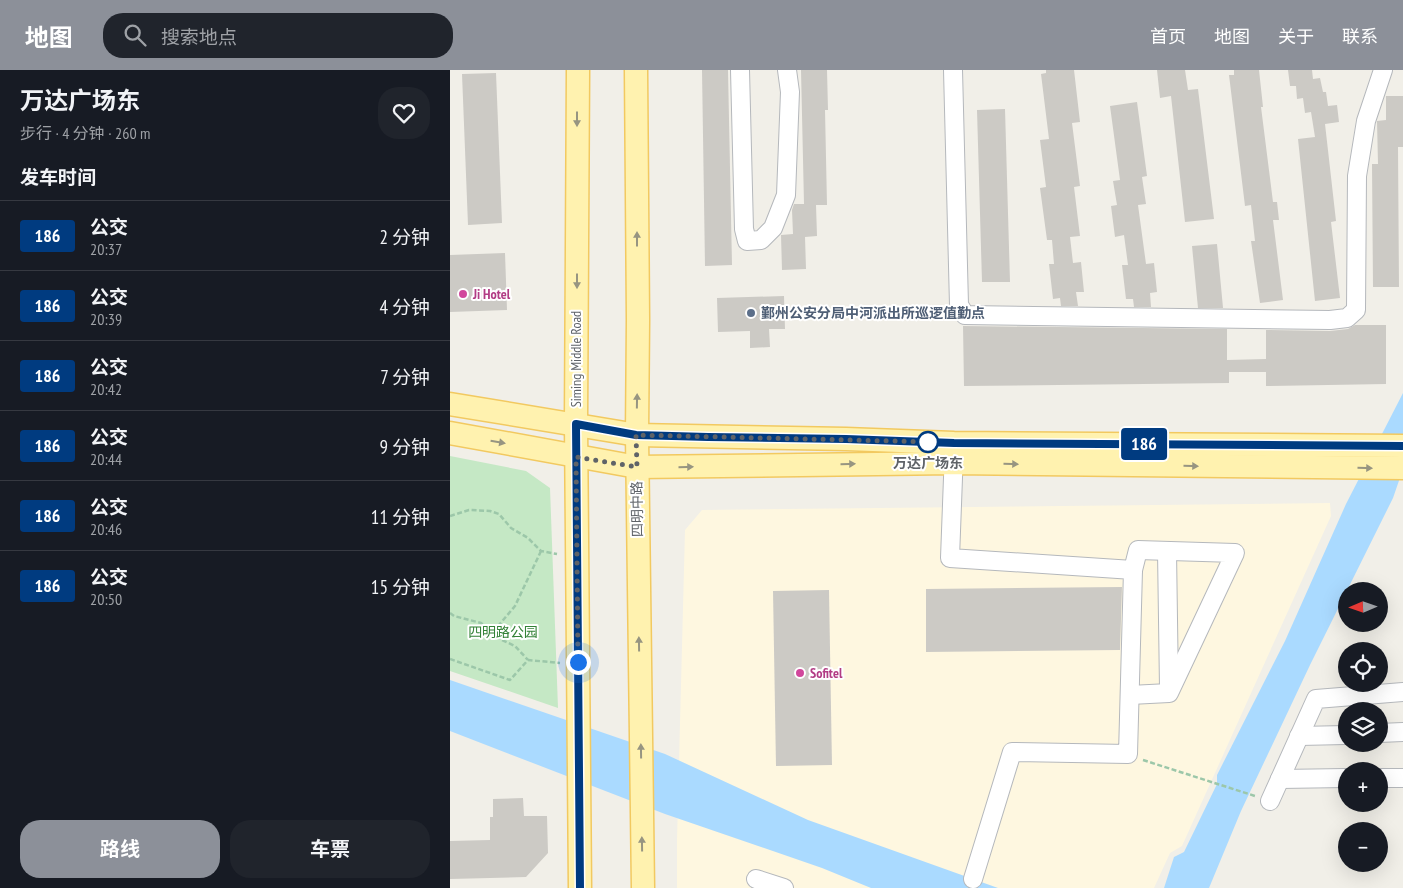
<!DOCTYPE html>
<html lang="zh">
<head>
<meta charset="utf-8">
<style>
	body { margin:0; font-family:"PT Sans Narrow","Noto Sans SC",sans-serif; background:#20242c; color:#f1f3f6; height:100vh; display:flex; flex-direction:column; font-size:19px; white-space:nowrap }
	* { box-sizing:border-box; margin:0 }
	p { font-size:16px; color:#9ea1a6 }
	.icon { flex:none; width:28px; height:28px; fill:none; stroke:currentColor; stroke-width:2; stroke-linecap:round; stroke-linejoin:round }
	.map { position:relative; flex:1; overflow:hidden }
	.side { display:flex; flex-direction:column; background:#171b24; width:450px }
	.side>* { flex:none }
	.badge { padding:0 10px; border-radius:4px; font-size:18px; line-height:32px }
	.needle { width:32px; rotate:268deg }
	.tools { position:absolute; left:888px; top:512px; display:grid; gap:10px }
	.tools a { display:grid; place-items:center; width:50px; height:50px; border-radius:50%; background:#171b24; box-shadow:0 5px 20px #0002; font-size:25px }
	.you { position:absolute; width:25px; height:25px; margin:-12px; border:4px solid #fff; border-radius:50%; background:#1a73e8; box-shadow:0 0 0 8px #1a73e833 }
	.map>.badge { position:absolute; translate:-50% -50%; box-shadow:0 0 0 2px #fff }
	h2 { padding:0 20px; font-size:19px; line-height:45px }
	.round { display:grid; place-items:center; flex:none; width:52px; height:52px; border-radius:20px; background:#20242c }
	.summary { display:flex; align-items:center; justify-content:space-between; height:85px; padding:0 20px }
	h1 { font-size:24px; font-weight:700; line-height:38px }
	.primary-button { display:flex; gap:10px; margin-top:auto; padding:10px 20px }
	.primary-button a { flex:1; height:58px; border-radius:20px; background:#8c9099; color:#fff; font-size:20px; font-weight:700; line-height:58px; text-align:center }
	.primary-button a+a { background:#20242c; color:#f1f3f6 }
	ul { padding:0; list-style:none }
	li { display:flex; align-items:center; gap:15px; height:70px; padding:0 20px; border-top:1px solid #363941 }
	li div { flex:1 }
	li b { display:block; font-size:19px }
	li em { font-style:normal }
	li .badge { min-width:55px; font-weight:700; text-align:center }
	header { display:flex; align-items:center; gap:30px; box-sizing:border-box; height:70px; padding:0 25px; background:#8c9099; color:#fff }
	header strong { font-size:24px }
	nav { display:flex; gap:28px; margin-inline-start:auto; font-size:18px }
	.search { width:350px; height:45px; background:#20242c; display:flex; align-items:center; gap:12px; box-sizing:border-box; padding:0 18px; border-radius:20px; color:#9ea1a6; font-size:19px }
	main { display:flex; flex:1; min-height:0 }
	.map>svg:first-child { display:block }
	.commercial { fill:#fef7e0 }
	.green { fill:#c5e8c5 }
	.water { fill:#aadaff }
	.building { fill:#cccac5 }
	.lines { fill:none; stroke-linecap:round; stroke-linejoin:round }
	.minor-casing { stroke:#b5b8bc; stroke-width:20 }
	.major-casing { stroke:#f2c960; stroke-width:25 }
	.path { stroke:#9cc7a9; stroke-width:2.5; stroke-dasharray:5 2.5; stroke-linecap:butt }
	.minor { stroke:#fff; stroke-width:18 }
	.major { stroke:#fff2af; stroke-width:22 }
	.oneway { fill:#979581 }
	.line-casing { stroke:#fff; stroke-width:11 }
	.line { stroke:#003b80; stroke-width:8 }
	.walk { stroke:#5f6368; stroke-width:5; stroke-dasharray:0 9 }
	.hotel-dot { fill:#d1479c; stroke:#fff; stroke-width:2 }
	.service-dot { fill:#5c6f8a; stroke:#fff; stroke-width:2 }
	.stop-dot { fill:#fff; stroke:#003b80; stroke-width:2.5 }
	.labels { text-anchor:middle; dominant-baseline:central; stroke-width:4; stroke-linejoin:round; paint-order:stroke }
	.hotel-label { font-size:14px; font-weight:bold; fill:#b23c85; stroke:#fff; text-anchor:start }
	.service-label { font-size:14px; font-weight:bold; fill:#4e5e75; stroke:#fff; text-anchor:start }
	.street-label { font-size:14px; fill:#5f6368; stroke:#fff }
	.stop-label { font-size:14px; font-weight:bold; fill:#5f6368; stroke:#fff }
	.park-label { font-size:14px; fill:#348238; stroke:#fff }
</style>
</head>
<body>
<header>
<strong>地图</strong>
<div class="search"><svg class="icon" aria-label="search" viewBox="0 0 24 24"><circle cx="10" cy="10" r="6"/><path d="M15 15l6 6"/></svg>搜索地点</div>
<nav><a>首页</a><a>地图</a><a>关于</a><a>联系</a></nav>
</header>
<main>
<section class="side">
<div class="summary"><div><h1>万达广场东</h1><p>步行 · 4 分钟 · 260 m</p></div><a class="round"><svg class="icon" aria-label="heart" viewBox="0 0 24 24"><path d="M12 20l-8-8c-3-5 5-10 8-4 3-6 11-1 8 4z"/></svg></a></div>
<h2>发车时间</h2>
<ul>
<li><span class="badge" style="background:#003b80;color:#fff">186</span><div><b>公交</b><p>20:37</p></div><em>2 分钟</em></li>
<li><span class="badge" style="background:#003b80;color:#fff">186</span><div><b>公交</b><p>20:39</p></div><em>4 分钟</em></li>
<li><span class="badge" style="background:#003b80;color:#fff">186</span><div><b>公交</b><p>20:42</p></div><em>7 分钟</em></li>
<li><span class="badge" style="background:#003b80;color:#fff">186</span><div><b>公交</b><p>20:44</p></div><em>9 分钟</em></li>
<li><span class="badge" style="background:#003b80;color:#fff">186</span><div><b>公交</b><p>20:46</p></div><em>11 分钟</em></li>
<li><span class="badge" style="background:#003b80;color:#fff">186</span><div><b>公交</b><p>20:50</p></div><em>15 分钟</em></li>
</ul>
<div class="primary-button"><a>路线</a><a>车票</a></div>
</section>
<div class="map">
<svg width="953" height="818" viewBox="0 0 953 818">
	<rect width="100%" height="100%" fill="#f1efe8"/>
	<polygon class="commercial" points="880,433 881,446 732,776 720,783 704,818 227,818 227,770 235,460 252,440"/>
	<polygon class="green" points="0,386 76,401 100,418 108,638 0,601"/>
	<g class="water">
		<polygon points="953,323 953,399 943,428 860,595 791,741 759,818 714,818 724,787 734,782 767,714 767,705 835,571 896,434"/>
		<polygon points="0,610 215,684 358,750 548,818 421,818 372,798 215,744 0,661"/>
	</g>
	<g class="building">
		<polygon points="252,0 278,0 282,195 255,196"/>
		<polygon points="351,0 377,0 378,40 375,40 377,135 366,135 367,166 355,167 356,199 332,200 331,165 343,164 342,140 344,134 354,134"/>
		<polygon points="596,0 624,0 630,52 622,53 630,116 624,117 630,166 620,167 623,193 631,192 634,222 626,222 628,236 611,236 610,228 603,229 599,194 604,194 602,170 597,170 590,118 596,117 590,70 599,69 591,4 596,3"/>
		<polygon points="707,0 735,0 738,20 748,19 764,149 735,152 721,26 710,28"/>
		<polygon points="784,0 809,0 813,37 811,37 823,132 827,132 829,150 823,150 833,230 810,233 801,171 805,171 801,135 795,136 779,5 784,5"/>
		<polygon points="838,0 862,0 863,9 870,8 873,22 876,22 878,36 887,35 889,52 875,54 886,151 881,152 890,228 865,231 848,69 865,67 861,42 855,43 853,28 847,29 846,16 840,16"/>
		<polygon points="46,3 52,153 18,155 12,4"/>
		<polygon points="936,26 953,26 953,77 948,77 949,217 923,217 922,94 928,94 927,51 936,50"/>
		<polygon points="687,32 697,106 692,107 696,134 688,135 696,194 704,193 707,222 700,223 701,237 684,237 683,229 676,229 672,195 678,195 674,165 665,167 661,136 667,135 663,111 670,110 660,36"/>
		<polygon points="555,39 560,212 532,212 527,40"/>
		<polygon points="767,174 773,238 748,238 742,176"/>
		<polygon points="55,183 57,240 0,242 0,185"/>
		<polygon points="334,226 335,259 319,259 320,277 300,278 300,261 268,262 267,228"/>
		<polygon points="905,255 936,255 936,314 816,316 816,302 779,302 779,313 514,316 513,256 777,259 777,290 816,289 816,260 880,261 898,259"/>
		<polygon points="672,517 670,580 476,582 476,519"/>
		<polygon points="379,520 382,695 326,696 323,521"/>
		<polygon points="73,728 74,746 97,746 98,783 76,807 0,809 0,771 40,770 40,747 43,747 43,729"/>
	</g>
	<g class="lines">
		<g class="minor-casing">
			<g id="minor">
				<polyline points="290,0 294,159 297,171 311,170 323,158 336,125 340,22 337,0"/>
				<polyline points="503,0 509,235 515,245 880,250 897,248 906,240 907,106 916,51 933,0"/>
				<polyline points="504,381 500,488 683,500 678,684 562,682 523,809"/>
				<polyline points="717,481 719,618"/>
				<polyline points="680,625 719,623 785,483 688,480 683,500"/>
				<polyline points="929,663 953,662"/>
				<polyline points="849,666 896,665"/>
				<polyline points="929,708 953,708"/>
				<polyline points="830,709 896,708"/>
				<polyline points="820,731 866,629 953,622"/>
				<polyline points="306,809 334,818"/>
			</g>
		</g>
		<g class="major-casing">
			<g id="major">
				<polyline points="128,0 126,353 130,818"/>
				<polyline points="186,0 188,250 187,365 193,818"/>
				<polyline points="0,334 187,365 396,369 504,373 953,376"/>
				<polyline points="0,363 187,397 503,393 953,398"/>
			</g>
		</g>
		<g class="path">
			<polyline points="0,446 19,440 40,441 49,444 61,458 78,468 91,481 107,484"/>
			<polyline points="0,543 4,546 31,553 43,562 52,570 65,576 78,590"/>
			<polyline points="43,562 65,536 91,481"/>
			<polyline points="0,589 60,610 78,590 110,593"/>
			<polyline points="693,690 805,726"/>
		</g>
		<use href="#minor" class="minor"/>
		<use href="#major" class="major"/>
	</g>
	<defs><path id="oneway-solid" d="M-6-.8H1V-3.2L6.5 0L1 3.2V.8H-6Z" transform="scale(1.25)"/></defs>
	<g class="oneway">
		<use href="#oneway-solid" transform="translate(127 49) rotate(90)"/>
		<use href="#oneway-solid" transform="translate(187 169) rotate(-90)"/>
		<use href="#oneway-solid" transform="translate(127 211) rotate(90)"/>
		<use href="#oneway-solid" transform="translate(187 331) rotate(-89)"/>
		<use href="#oneway-solid" transform="translate(48 372) rotate(10)"/>
		<use href="#oneway-solid" transform="translate(398 394) rotate(-1)"/>
		<use href="#oneway-solid" transform="translate(561 394) rotate(1)"/>
		<use href="#oneway-solid" transform="translate(741 396) rotate(1)"/>
		<use href="#oneway-solid" transform="translate(236 397) rotate(-1)"/>
		<use href="#oneway-solid" transform="translate(915 398) rotate(1)"/>
		<use href="#oneway-solid" transform="translate(189 574) rotate(-91)"/>
		<use href="#oneway-solid" transform="translate(191 681) rotate(-91)"/>
		<use href="#oneway-solid" transform="translate(192 774) rotate(-91)"/>
	</g>
	<g class="lines">
		<g class="line-casing">
			<polyline id="line" points="130,818 126,354 186,365 258,367 396,369 504,373 953,376"/>
		</g>
		<use href="#line" class="line"/>
		<polyline class="walk" points="128,592 126,387 187,397 186,365 486,372 478,372"/>
	</g>
	<g class="hotel-dot">
		<circle cx="13" cy="224" r="5"/>
		<circle cx="350" cy="603" r="5"/>
	</g>
	<circle class="service-dot" cx="301" cy="243" r="5"/>
	<circle class="stop-dot" cx="478" cy="372" r="10"/>
	<g class="labels">
		<g class="hotel-label">
			<text x="23" y="224">Ji Hotel</text>
			<text x="360" y="603">Sofitel</text>
		</g>
		<g class="service-label">
			<text x="311" y="243">鄞州公安分局中河派出所巡逻值勤点</text>
		</g>
		<g class="street-label">
			<text transform="translate(126 289) rotate(-90)">Siming Middle Road</text>
			<text transform="translate(187 439) rotate(-91)">四明中路</text>
		</g>
		<g class="stop-label">
			<text x="478" y="393">万达广场东</text>
		</g>
		<g class="park-label">
			<text x="53" y="562">四明路公园</text>
		</g>
	</g>
</svg>
<div class="tools">
<a><svg class="needle" viewBox="-14 -14 28 28"><path d="M0-13l5 13h-10z" fill="#e53935"/><path d="M0 13l5-13h-10z" fill="#9ea1a6"/></svg></a>
<a><svg class="icon" aria-label="locate" viewBox="0 0 24 24"><circle cx="12" cy="12" r="6"/><path d="M12 2v4M12 18v4M2 12h4M18 12h4"/></svg></a>
<a><svg class="icon" aria-label="layers" viewBox="0 0 24 24"><path d="M12 4l9 5-9 5-9-5zM3 14l9 5 9-5"/></svg></a>
<a>+</a>
<a>−</a>
</div>
<div class="you" style="left:128px;top:592px"></div>
<b class="badge" style="left:694px;top:374px;background:#003b80;color:#fff">186</b>
</div>
</main>
</body>
</html>
